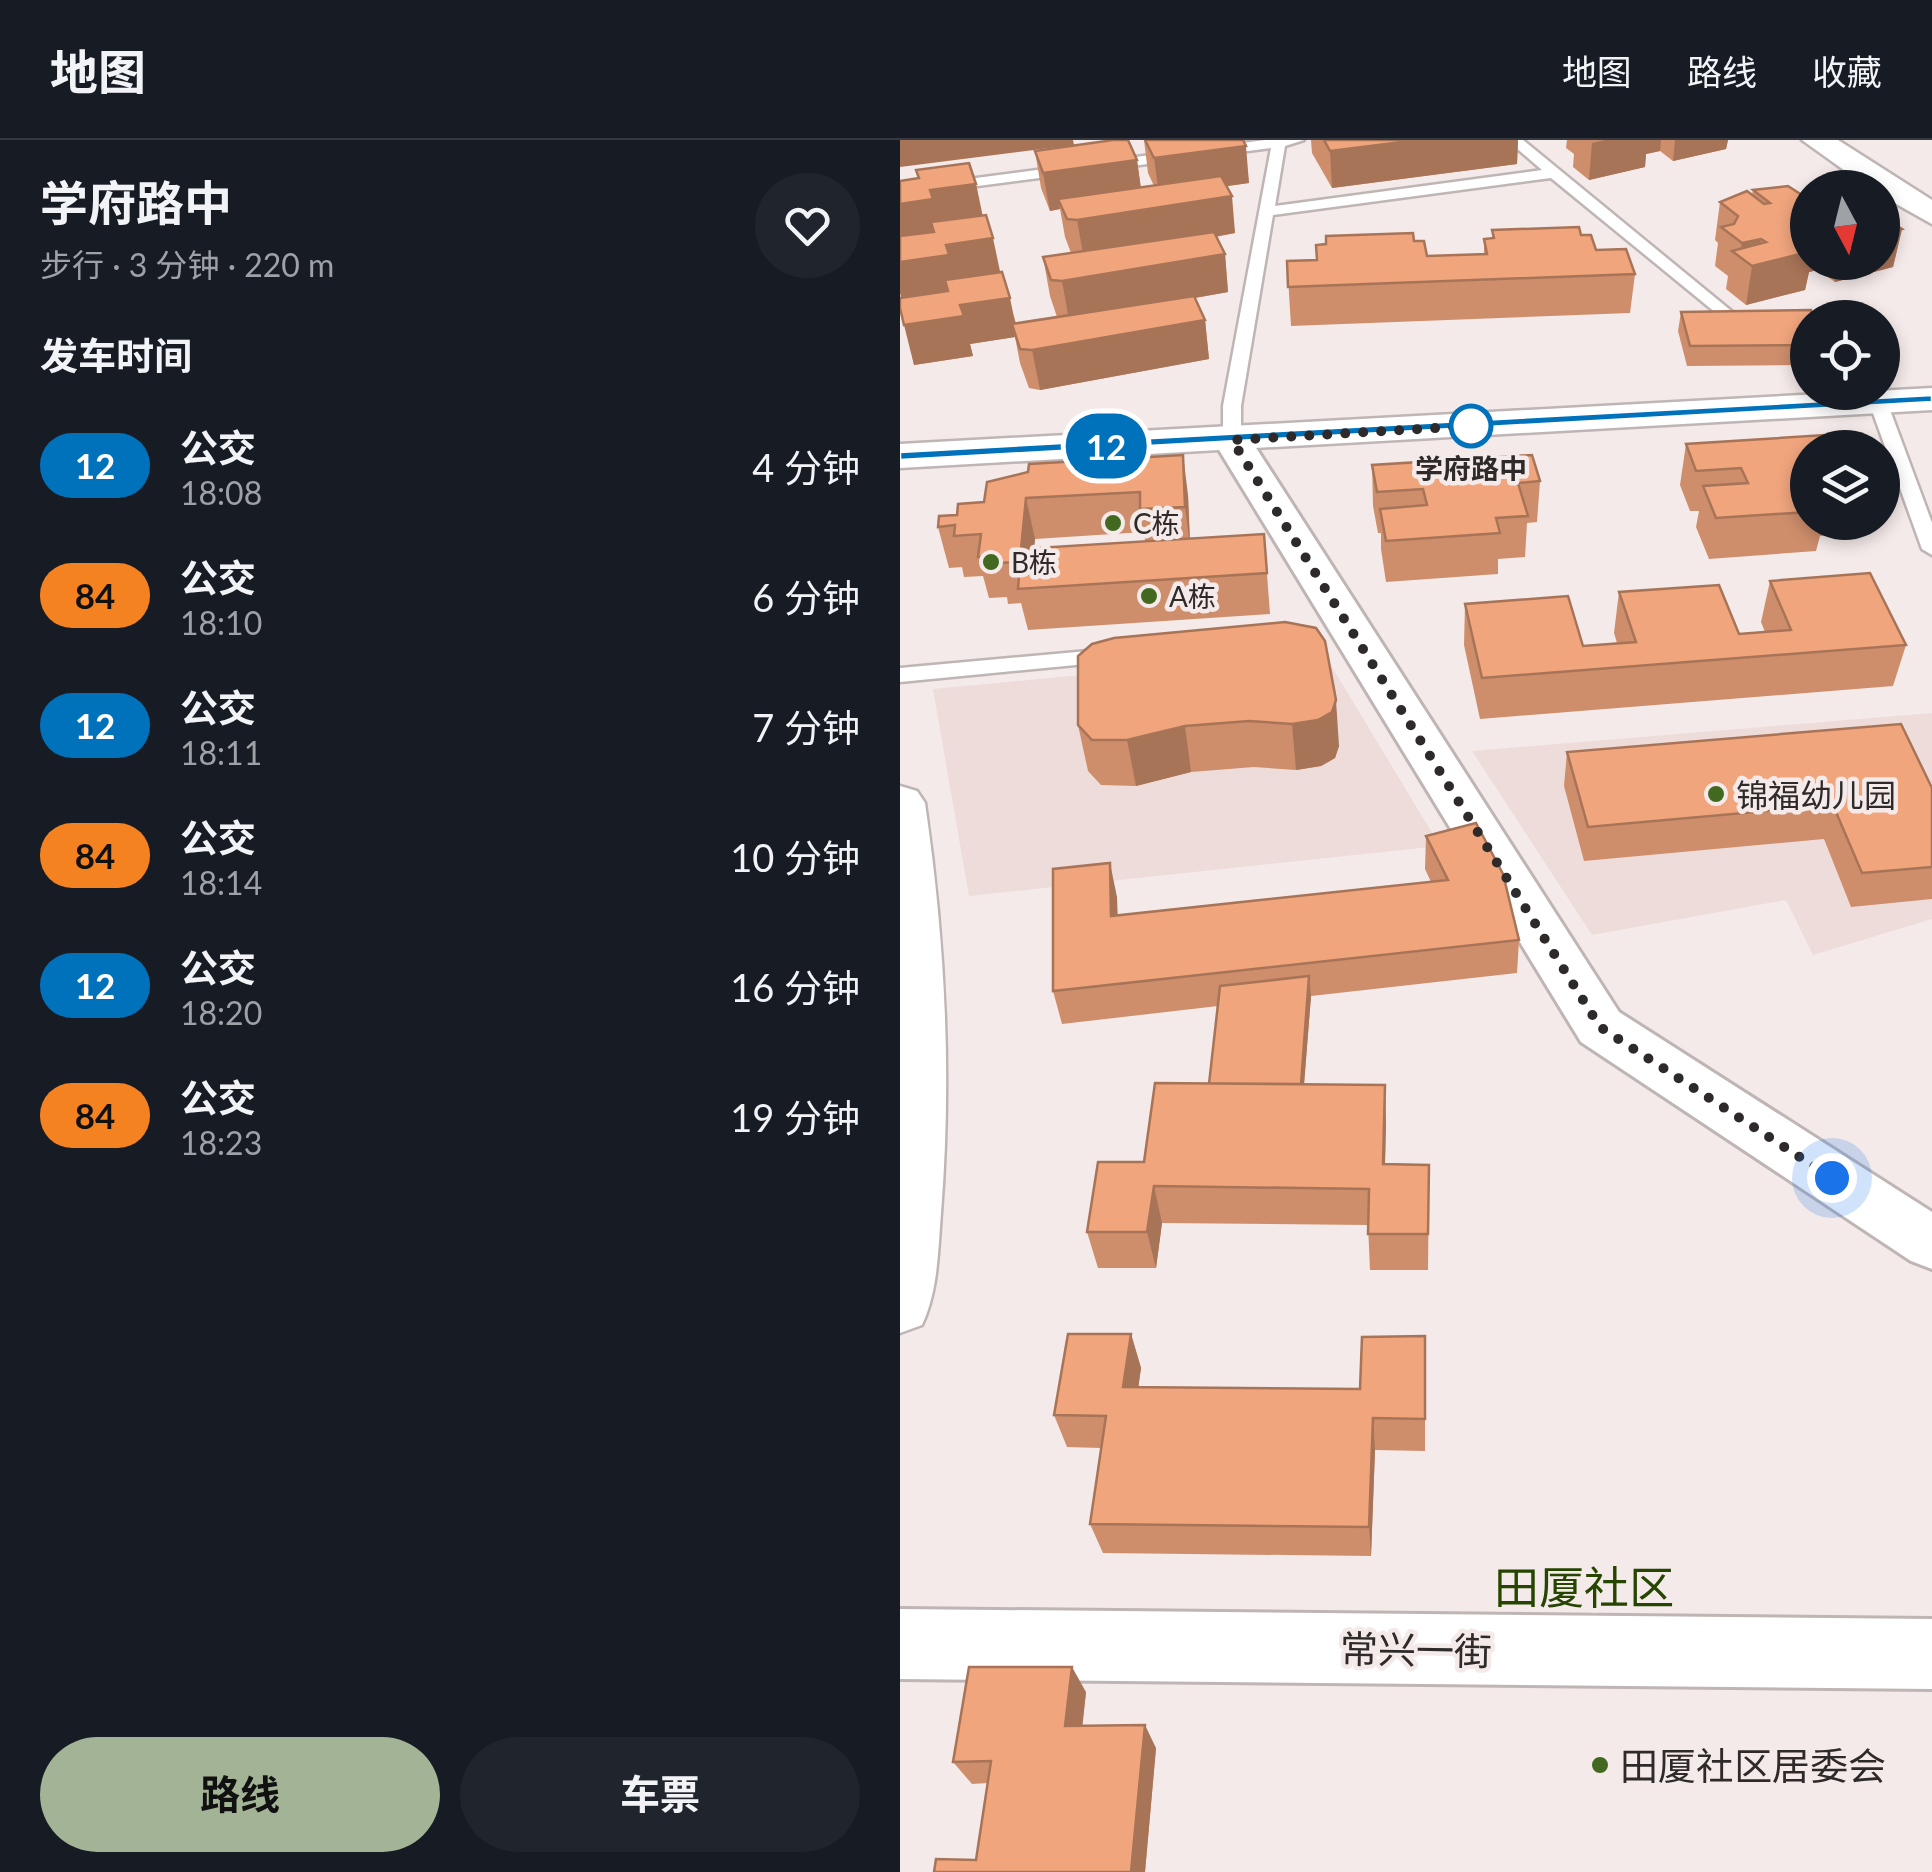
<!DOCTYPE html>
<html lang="zh">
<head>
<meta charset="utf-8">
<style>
	body { margin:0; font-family:Lato,"Noto Sans SC",sans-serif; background:#20242c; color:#f1f3f6; height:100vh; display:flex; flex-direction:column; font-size:38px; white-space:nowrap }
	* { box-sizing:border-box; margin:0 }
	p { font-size:32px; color:#9ea1a6 }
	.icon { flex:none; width:55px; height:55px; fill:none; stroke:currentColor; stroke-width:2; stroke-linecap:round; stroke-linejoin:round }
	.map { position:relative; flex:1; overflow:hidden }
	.side { display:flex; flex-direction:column; background:#171b24; width:900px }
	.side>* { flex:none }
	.badge { padding:0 20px; border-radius:32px; font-size:35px; line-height:65px }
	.needle { width:65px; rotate:173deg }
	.fabs { position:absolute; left:890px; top:30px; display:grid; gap:20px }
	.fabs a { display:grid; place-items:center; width:110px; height:110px; border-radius:50%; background:#171b24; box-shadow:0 5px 15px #0003; font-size:50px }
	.you { position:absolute; width:50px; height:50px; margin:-25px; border:8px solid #fff; border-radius:50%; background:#1a73e8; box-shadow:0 0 0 15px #1a73e833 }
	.map>.badge { position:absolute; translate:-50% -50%; box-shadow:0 0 0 5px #fff }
	h2 { padding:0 40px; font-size:38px; line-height:90px }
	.round { display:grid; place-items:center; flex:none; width:105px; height:105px; border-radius:52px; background:#20242c }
	.head { display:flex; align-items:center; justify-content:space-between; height:170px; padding:0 40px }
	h1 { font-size:48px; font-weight:700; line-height:75px }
	.action { display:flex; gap:20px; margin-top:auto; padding:20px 40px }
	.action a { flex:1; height:115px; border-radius:60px; background:#a3b496; color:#111; font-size:40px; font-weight:700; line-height:115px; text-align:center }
	.action a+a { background:#20242c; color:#f1f3f6 }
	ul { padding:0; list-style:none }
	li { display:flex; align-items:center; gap:30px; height:130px; padding:0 40px }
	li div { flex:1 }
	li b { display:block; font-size:38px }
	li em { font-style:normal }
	li .badge { min-width:110px; font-weight:700; text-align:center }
	header { display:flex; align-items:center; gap:60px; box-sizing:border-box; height:140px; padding:0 50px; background:#171b24; border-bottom:2px solid #363941 }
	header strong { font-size:48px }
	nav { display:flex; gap:55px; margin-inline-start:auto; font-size:35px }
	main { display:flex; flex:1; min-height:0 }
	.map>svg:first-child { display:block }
	.built { fill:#eedcda }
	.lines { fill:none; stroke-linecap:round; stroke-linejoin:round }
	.lane-casing { stroke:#beb5b4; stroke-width:5 }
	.street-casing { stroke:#beb5b4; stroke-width:6 }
	.secondary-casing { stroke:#beb5b4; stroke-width:5 }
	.lane { fill:#fff; fill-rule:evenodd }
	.street { fill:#fff; fill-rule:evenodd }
	.secondary { fill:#fff; fill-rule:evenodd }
	.wall { fill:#ce8e6c; fill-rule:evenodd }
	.shaded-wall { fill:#a87458 }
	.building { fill:#f0a57d; stroke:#a87458; stroke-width:2.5 }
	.line { fill:#0072bc; stroke:#fff; stroke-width:2.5 }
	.walk { stroke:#2e2a2a; stroke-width:10; stroke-dasharray:0 18 }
	.stop-dot { fill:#fff; stroke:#0072bc; stroke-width:5 }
	.poi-dot { fill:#436820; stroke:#f4eae9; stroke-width:4 }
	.labels { text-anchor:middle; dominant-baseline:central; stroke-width:9; stroke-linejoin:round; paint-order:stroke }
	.far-stop-label { font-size:28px; font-weight:bold; fill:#2e2a2a; stroke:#f4eae9 }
	.far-poi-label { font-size:28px; fill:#2e2a2a; stroke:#f4eae9; text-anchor:start }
	.poi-label { font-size:32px; fill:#2e2a2a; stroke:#f4eae9; text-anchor:start }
	.near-street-label { font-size:38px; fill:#2e2a2a; stroke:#f4eae9 }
	.near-poi-label { font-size:38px; fill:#2e2a2a; stroke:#f4eae9; text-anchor:start }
	.near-quarter-label { font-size:45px; fill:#254500; stroke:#f4eae9 }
</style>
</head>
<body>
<header>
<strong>地图</strong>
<nav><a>地图</a><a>路线</a><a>收藏</a></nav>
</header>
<main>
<section class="side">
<div class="head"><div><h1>学府路中</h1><p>步行 · 3 分钟 · 220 m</p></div><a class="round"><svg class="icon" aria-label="heart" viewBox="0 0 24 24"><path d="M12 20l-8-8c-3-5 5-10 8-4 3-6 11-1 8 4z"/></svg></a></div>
<h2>发车时间</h2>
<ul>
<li><span class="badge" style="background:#0072bc;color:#fff">12</span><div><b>公交</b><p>18:08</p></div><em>4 分钟</em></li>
<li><span class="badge" style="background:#f58220;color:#111">84</span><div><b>公交</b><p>18:10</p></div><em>6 分钟</em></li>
<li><span class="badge" style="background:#0072bc;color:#fff">12</span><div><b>公交</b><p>18:11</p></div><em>7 分钟</em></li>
<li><span class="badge" style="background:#f58220;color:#111">84</span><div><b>公交</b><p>18:14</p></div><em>10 分钟</em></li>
<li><span class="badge" style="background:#0072bc;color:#fff">12</span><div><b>公交</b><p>18:20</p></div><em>16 分钟</em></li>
<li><span class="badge" style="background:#f58220;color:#111">84</span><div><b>公交</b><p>18:23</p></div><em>19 分钟</em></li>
</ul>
<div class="action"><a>路线</a><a>车票</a></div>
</section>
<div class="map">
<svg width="1032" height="1732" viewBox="0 0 1032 1732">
	<rect width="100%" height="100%" fill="#f4eae9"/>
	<g class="built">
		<polygon points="423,512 540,706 69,756 33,549"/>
		<polygon points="1032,573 1032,779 913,815 886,760 692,795 572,611"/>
	</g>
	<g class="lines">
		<g class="lane-casing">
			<g id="lane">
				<polygon points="365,0 404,0 385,6 375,66 642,30 607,0 623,0 835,174 821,177 651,38 373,75 341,266 341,300 332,305 323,300 323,266 371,8 0,56 0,48"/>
				<polygon points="972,258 987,262 1032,383 1032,415 1022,409 969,262"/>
				<polygon points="210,509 220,516 217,521 0,542 0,528"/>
			</g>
		</g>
		<g class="street-casing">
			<g id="street">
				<polygon points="332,289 345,292 351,300 719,872 1032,1072 1032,1129 1011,1121 681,902 313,300 319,292"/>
				<polygon points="0,1469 1032,1479 1032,1549 0,1539"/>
			</g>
		</g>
		<g class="secondary-casing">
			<g id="secondary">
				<polygon points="902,0 938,0 1032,60 1032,84 982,56 982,48 969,48"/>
				<polygon points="1032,248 1032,270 0,328 0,304"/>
				<path d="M0 646 17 651 25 663C45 800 52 935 41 1073 38 1111 38 1151 22 1185L0 1193Z"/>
			</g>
		</g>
		<use href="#lane" class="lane"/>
		<use href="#street" class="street"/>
		<use href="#secondary" class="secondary"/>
	</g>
	<g class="wall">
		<polygon points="244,0 343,0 349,43 326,46 335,93 316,97 325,114 328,152 295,158 305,180 309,219 140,250 129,248 120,223 115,197 70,204 73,216 14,225 1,157 76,44 82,75 116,183 157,177 150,156 143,117 171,113 165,97 160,69 150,71 141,48 135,11 237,20 241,48 254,46 248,33"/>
		<polygon points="411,0 618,0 617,24 432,48 412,13"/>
		<polygon points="667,0 828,0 826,9 773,21 760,11 746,14 745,27 689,40 673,27 674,14 666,8"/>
		<polygon points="888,46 908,122 982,122 1002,89 993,127 935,142 918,130 909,132 905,150 846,165 826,149 828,136 815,126 818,103 815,100 820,62 852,55 853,50"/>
		<polygon points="592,90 681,95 696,110 735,134 730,173 391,186 387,121 417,120 514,101 527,116 584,114 584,99 592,99"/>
		<polygon points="781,172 908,178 908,225 787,226 778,191"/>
		<polygon points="786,304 908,308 908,382 943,382 940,394 920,396 916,411 809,419 796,387 799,371 790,371 780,345"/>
		<polygon points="472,325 640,341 637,382 627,383 625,417 598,419 598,434 486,442 481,409 481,393 478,393 473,366"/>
		<path d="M87 342 288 355 290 398 364 394 370 474 128 490 121 463 108 464 107 457 89 458 83 436 64 437 62 427 49 428 38 387 57 375 84 362ZM244 392 245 401 134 408 135 399Z"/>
		<polygon points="870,441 1006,505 993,546 580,579 564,505 565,464 683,506 717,503 714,493 719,452 839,494 865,492 861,482"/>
		<polygon points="214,498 439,606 435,618 421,626 396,630 354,627 291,632 236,646 201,645 188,631 178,585"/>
		<polygon points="667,612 1032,648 1032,759 951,767 924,699 684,721 664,646"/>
		<polygon points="526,696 619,800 617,833 411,856 404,944 486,983 485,1024 529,1025 528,1130 470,1130 468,1085 262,1083 256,1128 198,1128 187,1092 309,944 318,866 162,884 153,851 217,757 217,776 531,742 525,729"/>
		<polygon points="231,1194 241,1228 238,1247 460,1249 525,1196 525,1311 475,1310 471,1416 203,1413 190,1384 201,1308 167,1307 154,1275"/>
		<polygon points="186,1552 182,1586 256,1608 245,1732 34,1732 76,1720 88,1643 72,1644 53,1622"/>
	</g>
	<g class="shaded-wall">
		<polygon points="0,0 173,0 174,5 0,27"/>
		<polygon points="518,0 618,0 617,24 432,48 430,11"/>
		<polygon points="705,0 761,0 760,11 746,14 745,27 689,40 692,3"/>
		<polygon points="775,0 828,0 826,9 773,21"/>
		<polygon points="346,6 349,43 259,56 254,18"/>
		<polygon points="237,20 242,57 158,59 160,69 150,71 143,33"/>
		<polygon points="76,44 84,82 0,103 0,64 30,50"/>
		<polygon points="332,56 335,93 184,119 177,80"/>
		<polygon points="1002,89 993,127 935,142 939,122 982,122 982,94"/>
		<polygon points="908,96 908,122 920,122 918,130 909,132 905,150 846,165 852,126 839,116 842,103 861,99 857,125 896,99"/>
		<polygon points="93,98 101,136 48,155 2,162 0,153 0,122 46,105"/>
		<polygon points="325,114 328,152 169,180 162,141"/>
		<polygon points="110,158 118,197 112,184 115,197 70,204 73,216 14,225 4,185 60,165"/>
		<polygon points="305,180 309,219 140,250 132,210"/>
		<polygon points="283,315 288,355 290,407 285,367"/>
		<polygon points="126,358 135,399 130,450 121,409"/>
		<polygon points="436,560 439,606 435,618 421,626 396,630 392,584"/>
		<polygon points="285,586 291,632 236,646 227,600"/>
		<polygon points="210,723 217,757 219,810 211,776"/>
		<polygon points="409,836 411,856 401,983 400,964"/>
		<polygon points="485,945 486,983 484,1061 483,1024"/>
		<polygon points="254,1046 262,1083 256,1128 247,1092"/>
		<polygon points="231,1194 241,1228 234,1280 223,1247"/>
		<polygon points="473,1278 475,1310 471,1416 469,1387"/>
		<polygon points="172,1527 186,1552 180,1609 165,1586"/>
		<polygon points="245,1585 256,1608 245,1732 231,1732"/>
	</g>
	<g class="building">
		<polygon points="213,0 228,0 237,20 143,33 135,11"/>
		<polygon points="245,0 343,0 346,6 254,18"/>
		<polygon points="424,0 518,0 430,11"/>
		<polygon points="69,23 76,44 30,50 33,59 0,64 0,41 19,38 16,30"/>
		<polygon points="321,36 332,56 177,80 167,79 158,59"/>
		<polygon points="888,46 908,59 908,96 896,99 908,107 908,112 852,126 832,111 866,102 861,99 842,103 821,87 834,84 838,76 820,62 847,51 864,64 870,63 853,50"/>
		<polygon points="86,75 93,98 46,105 49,115 0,122 0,96 34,92 31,82"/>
		<polygon points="982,76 1002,89 982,94"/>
		<polygon points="679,87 681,95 691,95 696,110 726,109 735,134 388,147 387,121 417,120 416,105 426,104 426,96 513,93 514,101 524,101 527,116 587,114 584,99 594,98 592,90"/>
		<polygon points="314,92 325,114 162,141 151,140 143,117"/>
		<polygon points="102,132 110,158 60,165 64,176 4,185 0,168 0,158 48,151 45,140"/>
		<polygon points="294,156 305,180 132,210 120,209 112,184"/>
		<polygon points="911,170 914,178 908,178 908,205 790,206 781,172"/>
		<polygon points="941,294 948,308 908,308 908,372 816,378 803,346 848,343 841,328 796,331 786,304"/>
		<polygon points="283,315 285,367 240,369 240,352 126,358 121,409 364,394 367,433 118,449 120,422 98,423 99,416 78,417 81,394 54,396 55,385 38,387 39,376 57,375 58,364 84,362 87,342 128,332 129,324"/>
		<polygon points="632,315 640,341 618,343 628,376 596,378 600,393 486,401 480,369 527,365 523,349 477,352 472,325"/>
		<polygon points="970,433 1006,505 582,538 565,464 668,456 683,506 736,502 719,452 819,445 839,494 891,490 870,441"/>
		<polygon points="385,482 416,488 425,501 436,560 432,572 418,580 392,584 349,581 285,586 227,600 192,600 178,585 178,516 192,504 214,498"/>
		<polygon points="1001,584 1032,648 1032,727 962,733 933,665 688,687 667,612"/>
		<polygon points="576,683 603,734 619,800 153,851 153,729 210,723 211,776 548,740 526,696"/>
		<polygon points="409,836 401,944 309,944 320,846"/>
		<polygon points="255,943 485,945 483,1024 529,1025 528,1094 468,1094 469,1049 254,1046 247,1092 187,1092 198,1022 244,1022"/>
		<polygon points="168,1194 231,1194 223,1247 460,1249 462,1197 525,1196 525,1279 473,1278 469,1387 190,1384 206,1276 154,1275"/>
		<polygon points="69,1527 172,1527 165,1586 245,1585 231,1732 34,1732 36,1719 76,1720 91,1621 53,1622"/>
	</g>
	<polygon class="line" points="1032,255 1032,262 0,320 0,312"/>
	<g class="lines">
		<polyline class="walk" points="571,286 332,300 700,887 932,1038"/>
	</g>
	<circle class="stop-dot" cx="571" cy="286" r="20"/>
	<g class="poi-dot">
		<circle cx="213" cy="383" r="10"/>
		<circle cx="91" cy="422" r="10"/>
		<circle cx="249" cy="456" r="10"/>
		<circle cx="816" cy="654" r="10"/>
		<circle cx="700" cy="1625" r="10"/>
	</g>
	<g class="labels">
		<g class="far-stop-label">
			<text x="571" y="328">学府路中</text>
		</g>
		<g class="far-poi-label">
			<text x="233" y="383">C栋</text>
			<text x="111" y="422">B栋</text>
			<text x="269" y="456">A栋</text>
		</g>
		<g class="poi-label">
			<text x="836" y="654">锦福幼儿园</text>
		</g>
		<g class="near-street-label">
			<text transform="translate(516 1509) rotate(1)">常兴一街</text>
		</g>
		<g class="near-poi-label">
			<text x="720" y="1625">田厦社区居委会</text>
		</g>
		<g class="near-quarter-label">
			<text x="684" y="1447">田厦社区</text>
		</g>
	</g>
</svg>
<div class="fabs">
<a><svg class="needle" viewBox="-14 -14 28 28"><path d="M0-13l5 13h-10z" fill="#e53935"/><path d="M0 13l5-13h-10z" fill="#9ea1a6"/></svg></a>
<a><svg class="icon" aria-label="locate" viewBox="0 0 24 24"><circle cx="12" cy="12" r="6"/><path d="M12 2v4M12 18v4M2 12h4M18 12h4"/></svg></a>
<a><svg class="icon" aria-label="layers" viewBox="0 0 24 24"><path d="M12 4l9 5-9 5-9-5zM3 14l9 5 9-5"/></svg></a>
</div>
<div class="you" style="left:932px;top:1038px"></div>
<b class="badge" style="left:206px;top:306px;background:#0072bc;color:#fff">12</b>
</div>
</main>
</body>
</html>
